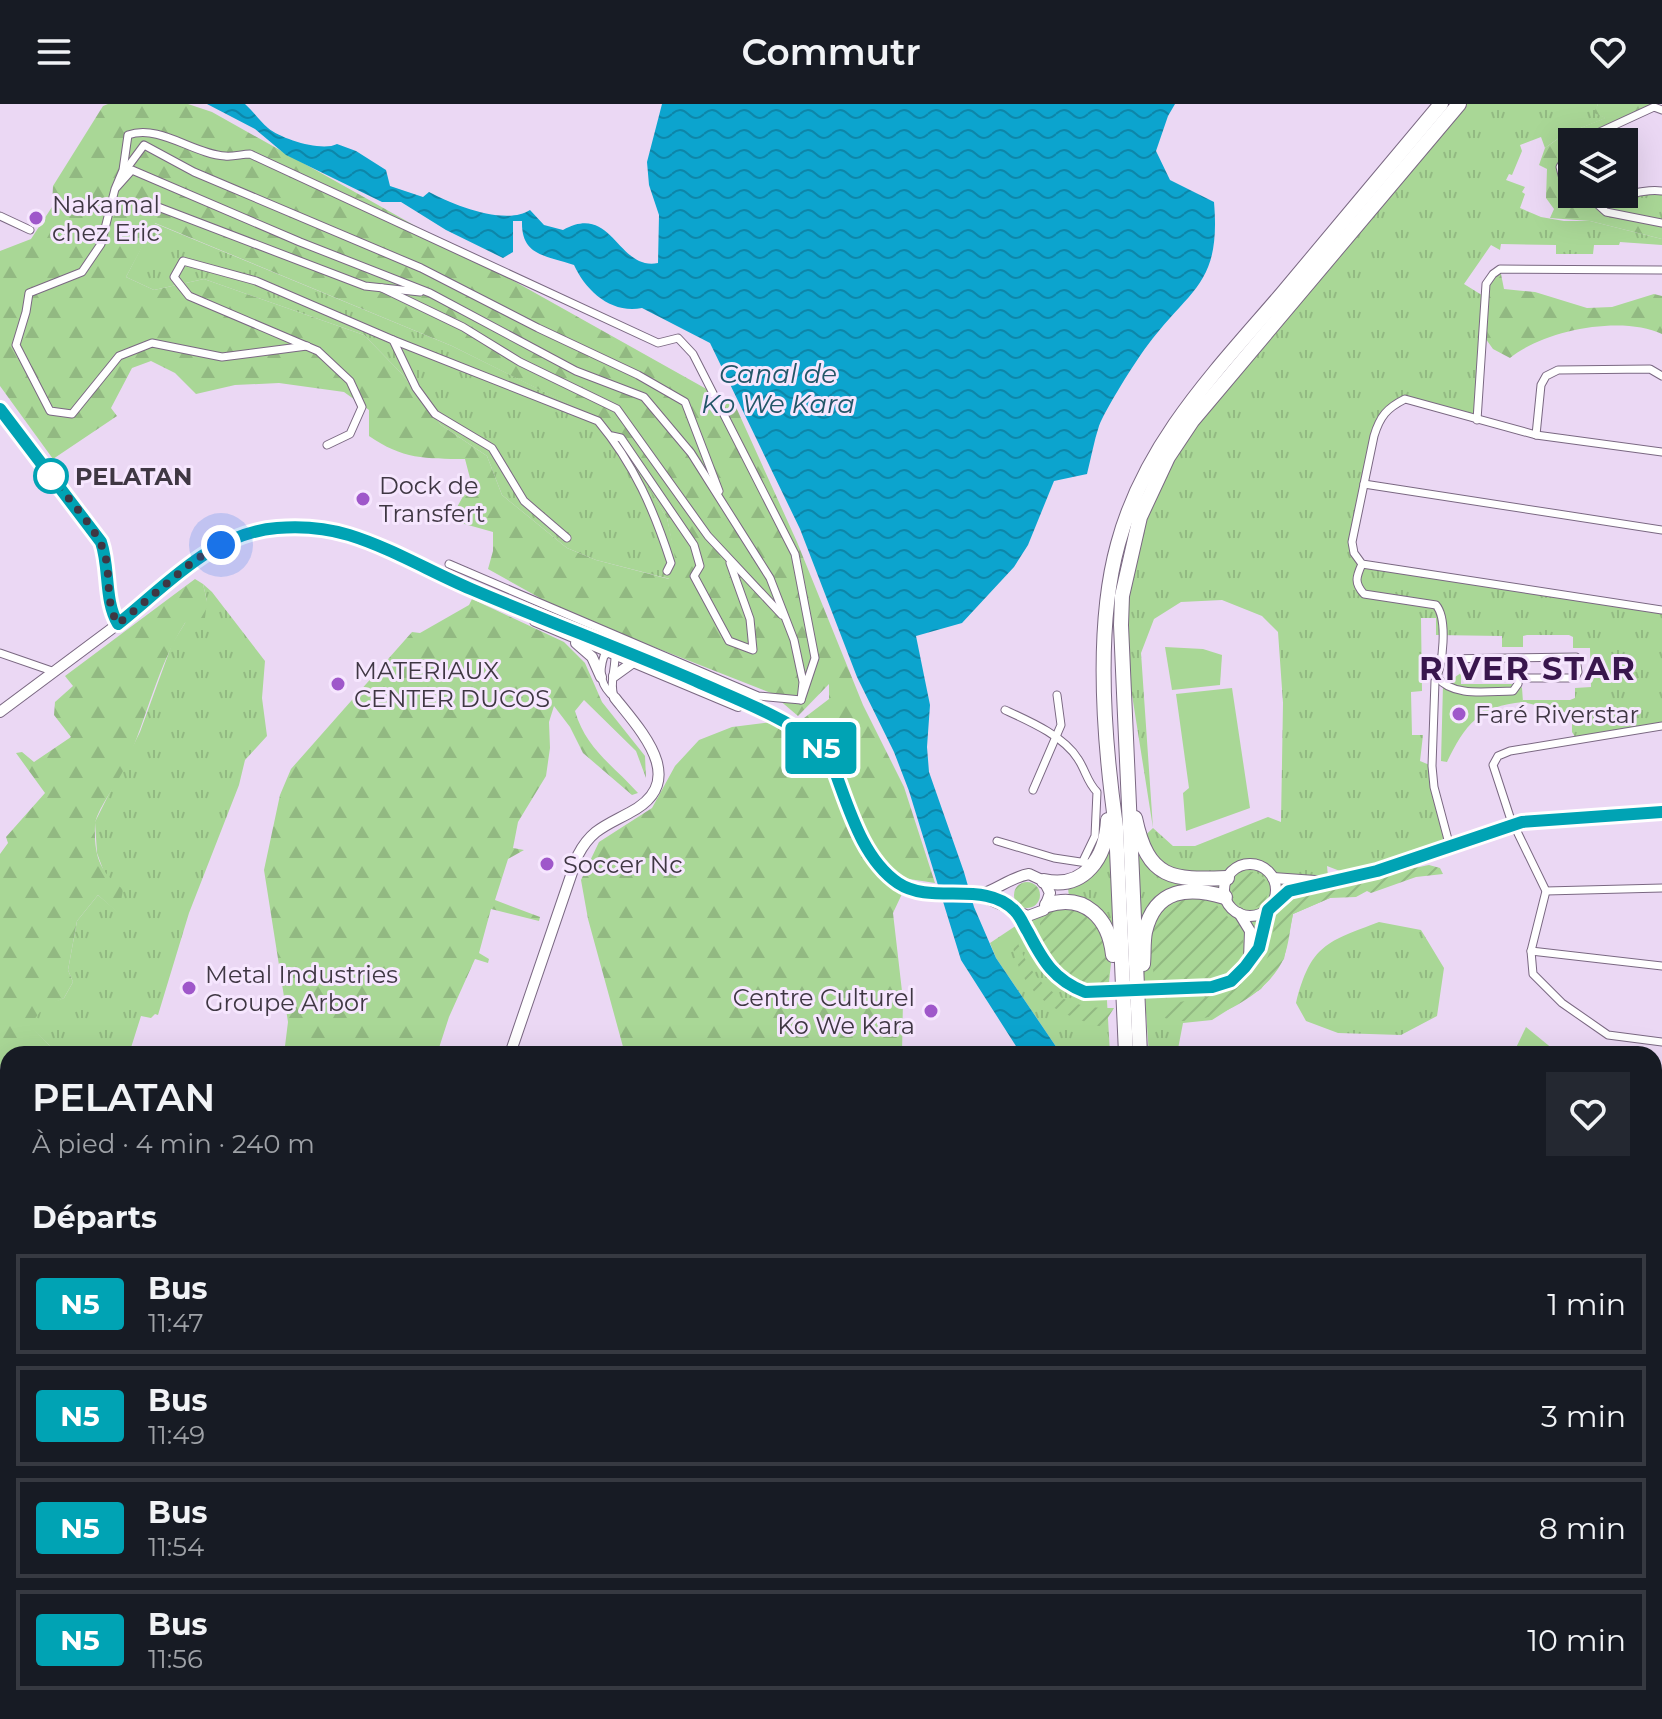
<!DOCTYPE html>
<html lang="fr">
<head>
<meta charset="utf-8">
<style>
	body { margin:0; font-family:Montserrat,sans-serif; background:#242831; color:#f1f3f6; height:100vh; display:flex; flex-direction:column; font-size:30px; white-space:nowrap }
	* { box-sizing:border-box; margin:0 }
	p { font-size:26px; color:#9ea1a6 }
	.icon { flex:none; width:44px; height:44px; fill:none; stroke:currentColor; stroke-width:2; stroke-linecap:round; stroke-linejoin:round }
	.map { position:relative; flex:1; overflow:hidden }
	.side { position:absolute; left:0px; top:942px; width:1662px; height:674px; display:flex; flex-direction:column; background:#171b24; border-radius:24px 24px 0 0; box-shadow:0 8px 32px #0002 }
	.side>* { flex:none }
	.badge { padding:0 16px; border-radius:6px; font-size:28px; line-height:52px }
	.tools { position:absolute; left:1558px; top:24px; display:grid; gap:16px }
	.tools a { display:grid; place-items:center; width:80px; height:80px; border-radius:0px; background:#171b24; box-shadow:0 8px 32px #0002; font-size:40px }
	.you { position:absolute; width:40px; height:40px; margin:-20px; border:6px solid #fff; border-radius:50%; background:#1a73e8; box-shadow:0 0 0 12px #1a73e833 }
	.map>.badge { position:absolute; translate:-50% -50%; box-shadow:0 0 0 4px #fff }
	h2 { padding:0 32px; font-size:30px; line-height:72px }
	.round { display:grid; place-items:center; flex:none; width:84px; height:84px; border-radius:0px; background:#242831 }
	.overview { display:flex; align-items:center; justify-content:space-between; height:136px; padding:0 32px }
	h1 { font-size:38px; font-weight:600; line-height:60px }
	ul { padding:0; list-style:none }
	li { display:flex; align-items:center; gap:24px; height:100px; margin:0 16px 12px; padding:0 16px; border:4px solid #363941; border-radius:0px }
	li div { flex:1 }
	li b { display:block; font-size:30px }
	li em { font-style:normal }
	li .badge { min-width:88px; font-weight:700; text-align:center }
	header { display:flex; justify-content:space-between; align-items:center; height:104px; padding:0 32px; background:#171b24; font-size:36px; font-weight:600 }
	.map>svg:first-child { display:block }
	.grass { fill:url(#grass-tufts); fill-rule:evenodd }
	.forest { fill:url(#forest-firs); fill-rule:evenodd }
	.park { fill:#a9d796 }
	.garden { fill:url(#garden-furrows) }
	.water { fill:url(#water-waves) }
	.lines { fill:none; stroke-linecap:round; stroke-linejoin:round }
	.stream { stroke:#0ca4ce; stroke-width:2 }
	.street-casing { stroke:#7a6882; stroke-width:9 }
	.secondary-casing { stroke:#7a6882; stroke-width:12 }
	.primary-casing { stroke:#7a6882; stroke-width:13 }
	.highway-casing { stroke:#7a6882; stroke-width:16 }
	.street { stroke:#fff; stroke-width:7 }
	.secondary { stroke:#fff; stroke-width:10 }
	.primary { stroke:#fff; stroke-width:11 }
	.highway { stroke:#fff; stroke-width:14 }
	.secondary-bridge-casing { stroke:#7a6882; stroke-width:12; stroke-linecap:butt }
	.secondary-bridge { stroke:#fff; stroke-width:10 }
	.line-casing { stroke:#fff; stroke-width:18 }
	.line { stroke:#00a3b4; stroke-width:12 }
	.walk { stroke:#3f3743; stroke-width:8; stroke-dasharray:0 14.4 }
	.poi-dot { fill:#9f57ca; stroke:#f6e6fe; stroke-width:3 }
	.stop-dot { fill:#fff; stroke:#00a3b4; stroke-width:4 }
	.labels { text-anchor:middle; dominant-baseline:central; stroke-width:6; stroke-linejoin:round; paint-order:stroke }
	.poi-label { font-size:24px; fill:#3f3743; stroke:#f6e6fe; text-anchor:start }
	.stop-label { font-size:24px; font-weight:bold; fill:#3f3743; stroke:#f6e6fe; text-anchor:start }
	.water-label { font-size:26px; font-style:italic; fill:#225668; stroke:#f6e6fe }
	.district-label { font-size:32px; font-weight:bold; letter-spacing:2px; fill:#39164d; stroke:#f6e6fe }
</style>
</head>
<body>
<header><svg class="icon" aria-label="menu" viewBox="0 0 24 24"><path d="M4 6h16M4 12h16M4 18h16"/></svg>Commutr<svg class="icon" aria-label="heart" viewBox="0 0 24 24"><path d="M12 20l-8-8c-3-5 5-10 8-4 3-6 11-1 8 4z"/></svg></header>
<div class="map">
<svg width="1662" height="1615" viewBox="0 0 1662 1615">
	<defs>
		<pattern id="grass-tufts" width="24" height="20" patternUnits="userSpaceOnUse" patternTransform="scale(2)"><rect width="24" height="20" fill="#a9d796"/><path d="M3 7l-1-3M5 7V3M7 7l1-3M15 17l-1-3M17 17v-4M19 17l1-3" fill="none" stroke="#92b982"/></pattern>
		<pattern id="forest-firs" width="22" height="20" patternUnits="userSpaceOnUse" patternTransform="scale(2)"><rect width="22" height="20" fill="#a9d796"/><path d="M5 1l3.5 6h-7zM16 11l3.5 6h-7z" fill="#92b982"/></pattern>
		<pattern id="garden-furrows" width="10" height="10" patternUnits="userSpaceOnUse" patternTransform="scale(2)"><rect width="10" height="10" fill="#a9d796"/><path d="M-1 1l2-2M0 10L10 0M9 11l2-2" fill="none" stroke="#92b982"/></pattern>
		<pattern id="water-waves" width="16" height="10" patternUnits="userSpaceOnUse" patternTransform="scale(2)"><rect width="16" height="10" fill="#0ca4ce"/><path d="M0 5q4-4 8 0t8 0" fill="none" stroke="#0d86a9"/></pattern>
	</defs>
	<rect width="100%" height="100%" fill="#ebd8f4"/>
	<g class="grass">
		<path d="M1459 0H1598L1595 9 1606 14 1563 31 1545 44 1541 33 1520 41 1522 47 1512 71 1509 70 1506 76 1525 83 1522 88 1525 90 1520 104 1541 113 1564 117H1590L1662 135V141L1620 138 1619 141H1594L1593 150H1556V141L1501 140 1500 146 1491 141 1464 180 1485 193 1477 316 1406 295 1379 315 1352 438 1362 460 1662 506V622L1577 636 1572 628V610L1523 598V596H1570L1575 594V584L1591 583 1590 544H1573V533L1569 531H1527L1523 532V543H1502V532L1436 531V514H1421L1422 587 1411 588 1412 631H1423L1420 657 1432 662 1450 743 1353 772 1327 762 1330 794 1293 810 1284 855 1261 885 1212 916 1183 919 1177 950H1149L1134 742 1153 724 1121 521 1133 439 1168 353ZM1222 496 1262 512 1278 528 1283 599 1281 718 1268 713 1195 742H1173L1153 724 1141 549 1154 515 1181 498Z"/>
		<polygon points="1662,87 1662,119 1606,108 1595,98"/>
		<polygon points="154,119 452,242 609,320 667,414 678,464 670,475 596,456 567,444 502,391 487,352 441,321 402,270 364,231 204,175 154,186 126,173"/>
		<polygon points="203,480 212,488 265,557 262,594 267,632 245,656 239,681 189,809 158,911 155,910 151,914 141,912 129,950 53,950 49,941 29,921 43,902 64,894 73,878 68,866 77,817 98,791 119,809 97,749 95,718 140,628 172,540 185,519 207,497"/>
		<polygon points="1111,732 1115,821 1107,897 1110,950 1061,950 996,854 990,839 1014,823 1069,794 1068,783"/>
		<path d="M1379 818 1421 826 1444 864 1437 912 1401 931 1338 929 1306 917 1296 899C1311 840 1327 838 1379 818Z"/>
		<polygon points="1526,923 1559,950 1513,950"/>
		<polygon points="1126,1608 1382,1608 1383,1615 1129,1615"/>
	</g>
	<g class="forest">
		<path d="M108 0H188L212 8 735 301 797 438 863 601 904 683 935 779 909 775 893 809 903 896 902 950H625L588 815 581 776 599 738 652 704 675 662 699 636 732 623 804 614 829 595V580L798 612 771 589 565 508 488 465 493 447V428L461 419 456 405 471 378 465 355C426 355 402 355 369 332V306L344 288 279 279 235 281 196 290 175 269 151 257 132 264 111 304 117 312 53 355 0 282V147L31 135 52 103 53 82 103 2ZM155 119 452 242 608 320 667 414 677 464 669 475 596 456 567 444 502 391 487 352 441 321 402 270 364 231 204 175 154 186 126 173Z"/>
		<polygon points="1598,0 1656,0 1578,38 1572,38 1572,43 1560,63 1574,93 1596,98 1606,108 1662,119 1662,135 1590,117 1550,114 1554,105 1546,94 1547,65 1539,61 1545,44 1563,31 1605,14 1594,9"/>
		<path d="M1500 165 1504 185 1535 188 1587 204 1612 203 1654 190 1662 192V230C1622 211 1544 226 1510 254L1493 245 1483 231 1486 180Z"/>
		<path d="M195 475 203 480 207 497 205 514 185 519C156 564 146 619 123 667 116 681 96 707 95 721 94 751 99 768 123 785L119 810 98 791 77 817 68 866 73 878 64 894 43 904 30 921 49 941 53 950H8V976L0 962V750L8 739 6 733 45 689 16 649 22 648 34 658 71 633 54 611 55 598 73 582 65 572Z"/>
		<path d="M472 495 564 538 585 559 602 598 645 652 646 674 636 647 584 596 575 607C586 645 613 661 638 689L632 691 583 649 570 623 554 602 549 618 550 644 546 672 518 718 513 744 524 746 508 755 495 796 540 813 539 817 491 805 479 849 489 855 488 859 475 855 449 913 437 950H284L288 918 264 766 280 691 291 665 412 528 420 529 469 501Z"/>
		<path d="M1654 1253C1662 1269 1662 1311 1662 1333L1660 1329 1654 1326Z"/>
	</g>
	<g class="park">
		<polygon points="1165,543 1203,545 1222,551 1220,581 1172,586"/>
		<path d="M1461 569V580H1513V569L1522 584 1523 598C1479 602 1465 621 1447 658L1441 657 1443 581Z"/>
		<polygon points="1232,584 1250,704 1186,727 1183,689 1189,684 1176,590"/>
	</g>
	<g class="garden">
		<path d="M1429 761 1440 764 1443 770 1416 773 1371 789 1367 787 1356 793 1330 794 1293 810C1290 824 1289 840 1284 853 1271 890 1203 928 1165 914L1161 901C1202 894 1263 889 1272 839 1274 823 1273 811 1286 800 1305 784 1401 767 1429 761Z"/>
		<circle cx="1250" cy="786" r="18"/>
		<circle cx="1027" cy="791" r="13"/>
		<path d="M1200 793 1212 795 1224 810 1241 822C1255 881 1195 877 1155 880L1149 836 1160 806 1183 794Z"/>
		<path d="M1062 802C1108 813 1106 844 1110 884 1073 880 1037 861 1040 819L1051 806Z"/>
		<path d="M1014 828C1030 878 1059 906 1114 904L1102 923C1064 912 1031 898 1017 858 1014 847 1010 838 1014 828Z"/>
	</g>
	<path class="water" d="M207 0H245C253 7 260 17 268 24 281 35 322 48 337 40L356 47 386 66 390 82 423 93 429 88C453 101 506 122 530 106L544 121 563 126C613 98 617 167 658 159L659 111 649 81 647 58 662 0H1175L1168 12 1156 47 1170 76 1214 98C1221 181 1191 183 1147 242 1135 258 1106 304 1099 322 1094 337 1091 354 1087 370L1054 377 1028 441 1014 463 962 519 916 532 930 601 927 643 929 668 964 768 974 803 996 854 1061 950H1021L961 856 909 687 894 648 857 573 800 425 710 239 642 204C611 210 586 187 574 161 545 151 521 152 522 117H513V148L503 154 446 126 401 98H382L286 51 255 25Z"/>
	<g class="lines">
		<g class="stream">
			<polyline points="0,1157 8,1160"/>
			<polyline points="373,1608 378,1615"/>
		</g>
		<g class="street-casing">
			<g id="street">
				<polyline points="1578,38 1654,3 1662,6"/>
				<polyline points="1572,43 1560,63 1564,79 1572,90"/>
				<polyline points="124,68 144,41 194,68 421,164 538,224 638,271 685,298 719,387"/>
				<path d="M115 85 123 66 128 31C160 20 193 50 225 52 233 53 242 50 250 50L658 239 678 234 693 250 795 450 815 554 801 596 803 578 794 536 770 474 691 349 644 293 576 267 430 189 300 138 132 66 115 85 101 140 82 168 29 189 26 208 16 241 50 307 72 310 119 252 152 239 222 253 307 242"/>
				<path d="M1572 90C1599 107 1632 83 1662 87"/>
				<polyline points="145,98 365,182 420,188"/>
				<polyline points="1595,98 1606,108 1662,119"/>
				<polyline points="0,112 30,126"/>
				<polyline points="382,184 463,223 520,258 617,305 708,432 782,511"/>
				<path d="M393 236 598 317C634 360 654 406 671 459L667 467"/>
				<path d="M1662 272 1650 265 1558 266 1546 272 1541 281 1536 331 1405 295C1387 304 1380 312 1374 332L1352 438 1354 449 1362 460 1662 506"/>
				<polyline points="1477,316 1486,180 1493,170 1500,165 1662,166"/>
				<polyline points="1536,331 1662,348"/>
				<polyline points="612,332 621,334 694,441 700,462 694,472 729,537 753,546 750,515 730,459"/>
				<polyline points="327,341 350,330 362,303 350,277 318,247 189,192 174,173 183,157 256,177 393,236 416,284 435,310 492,344 524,397 567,434"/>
				<polyline points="1364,380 1662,426"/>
				<polyline points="449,460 758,592 801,596"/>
				<path d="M1362 460C1356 473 1354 479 1364 490L1436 501C1448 515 1443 561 1435 577L1432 662 1434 683 1450 743"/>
				<path d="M612 546 604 552C598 570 601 582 615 594"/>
				<polyline points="0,549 52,567"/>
				<polyline points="1442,555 1576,553 1578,568 1575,574 1526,574 1519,571 1519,555"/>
				<path d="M1437 573C1453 594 1489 587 1513 587L1518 580 1519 571"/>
				<path d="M614 592C609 579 616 564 615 549"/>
				<path d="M1005 606C1029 617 1064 632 1078 655 1086 667 1087 678 1097 688L1095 732 1083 757"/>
				<polyline points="1662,622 1510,647 1498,652 1493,661 1510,713 1546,787 1531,847 1533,870 1562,899 1608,931 1662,938"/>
				<polyline points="1033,686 1061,621 1057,591"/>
				<polyline points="997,737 1054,754 1087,759"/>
				<polyline points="1546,787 1662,784"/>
				<polyline points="1531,847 1662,862"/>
				<polyline points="1659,1009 1662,986"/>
				<polyline points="1654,1078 1662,1079"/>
				<polyline points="1654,1146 1662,1147"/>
				<polyline points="1654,1410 1662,1434"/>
				<polyline points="931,1608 932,1615"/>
				<polyline points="1496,1608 1498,1615"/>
				<polyline points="1565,1608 1567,1615"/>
				<polyline points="1635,1608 1640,1615"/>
				<polyline points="1461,1615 1464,1608"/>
			</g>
		</g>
		<g class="secondary-casing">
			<g id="secondary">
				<path d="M0 305 101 438C110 464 104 496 118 520"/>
				<polyline points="535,517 738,602"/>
				<polyline points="576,539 592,553 601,573"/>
				<polyline points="614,572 632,559"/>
				<path d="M0 608 118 520 195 456 221 441 261 426 300 423 324 425 350 431 468 484 626 547 727 591 797 626 825 647 864 738 881 764 899 779 919 787 979 791 1028 812 1044 806 1050 789 1044 777 1029 770C1011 773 997 786 979 791"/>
				<circle cx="1250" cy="786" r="26"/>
				<polyline points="1273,774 1315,777"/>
				<polyline points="1273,800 1289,787 1377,767 1522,718 1662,708"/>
				<path d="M1017 808C1038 848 1053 890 1105 889"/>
				<polyline points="1239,809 1250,827 1249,856"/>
				<path d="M1168 886C1237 881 1253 876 1268 806"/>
				<path d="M510 950 578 751C591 726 605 722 629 709 690 678 642 628 615 594"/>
				<polyline points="0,1081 8,1083"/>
				<polyline points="0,1408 8,1403"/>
				<polyline points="463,1608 468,1615"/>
			</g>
		</g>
		<g class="primary-casing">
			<g id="primary">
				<polyline points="0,1176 8,1179"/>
				<polyline points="328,1608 332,1615"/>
			</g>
		</g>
		<g class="highway-casing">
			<g id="highway">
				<path d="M1135 714C1148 776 1172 776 1227 774"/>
				<path d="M1044 777C1085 786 1106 753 1108 716"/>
				<path d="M1047 801C1085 789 1109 814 1113 851"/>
				<path d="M1143 860C1144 850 1143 838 1145 828 1155 784 1189 782 1225 793"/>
				<path d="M1126 950 1116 723C1104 638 1095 523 1118 440 1145 339 1216 267 1282 190 1335 127 1388 63 1441 0"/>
				<polyline points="1140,950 1121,521 1122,492 1140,413 1168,353 1192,317 1459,0"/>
				<polyline points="1114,1608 1117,1615"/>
				<polyline points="1126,1608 1129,1615"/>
			</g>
		</g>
		<use href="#street" class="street"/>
		<use href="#secondary" class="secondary"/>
		<use href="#primary" class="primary"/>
		<use href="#highway" class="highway"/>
		<g class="secondary-bridge-casing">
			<polyline id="secondary-bridge" points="1105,889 1168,886"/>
		</g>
		<use href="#secondary-bridge" class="secondary-bridge"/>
	</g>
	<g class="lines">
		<g class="line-casing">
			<path id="line" d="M0 305 101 438C110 464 104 497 118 520 166 482 212 429 277 424 301 422 326 424 349 431 391 444 431 468 471 485 546 517 622 545 696 577 735 595 808 620 831 657 847 697 860 753 898 779 932 802 985 775 1015 807 1021 813 1024 822 1028 828 1043 857 1054 876 1085 888L1212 883 1231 877 1245 863 1259 844 1268 806 1289 787 1377 767 1522 718 1662 708"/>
		</g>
		<use href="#line" class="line"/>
		<path class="walk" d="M51 372C67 394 98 425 105 451 111 473 105 500 118 520L195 456 221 441"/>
	</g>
	<g class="poi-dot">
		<circle cx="36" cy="114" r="8"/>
		<circle cx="363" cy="395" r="8"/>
		<circle cx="338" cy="580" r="8"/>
		<circle cx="1459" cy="610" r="8"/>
		<circle cx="547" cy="760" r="8"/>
		<circle cx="189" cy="884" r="8"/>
		<circle cx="931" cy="907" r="8"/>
	</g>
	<circle class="stop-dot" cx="51" cy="372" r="16"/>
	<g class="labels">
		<g class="poi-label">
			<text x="52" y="100">Nakamal<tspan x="52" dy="28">chez Eric</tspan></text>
			<text x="379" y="381">Dock de<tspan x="379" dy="28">Transfert</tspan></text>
			<text x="354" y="566">MATERIAUX<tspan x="354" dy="28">CENTER DUCOS</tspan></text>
			<text x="1475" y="610">Faré Riverstar</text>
			<text x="563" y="760">Soccer Nc</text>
			<text x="205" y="870">Metal Industries<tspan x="205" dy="28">Groupe Arbor</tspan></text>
			<text x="915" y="893" text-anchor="end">Centre Culturel<tspan x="915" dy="28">Ko We Kara</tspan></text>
		</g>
		<g class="stop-label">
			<text x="75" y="372">PELATAN</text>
		</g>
		<g class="water-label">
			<text x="778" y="270">Canal de<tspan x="778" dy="30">Ko We Kara</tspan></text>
		</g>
		<g class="district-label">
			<text x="1528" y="564">RIVER STAR</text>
		</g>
	</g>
</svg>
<div class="tools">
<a><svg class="icon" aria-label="layers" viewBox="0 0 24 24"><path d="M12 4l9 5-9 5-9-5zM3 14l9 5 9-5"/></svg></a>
</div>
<div class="you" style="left:221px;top:441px"></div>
<b class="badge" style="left:821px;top:644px;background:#00a3b4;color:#fff">N5</b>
<section class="side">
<div class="overview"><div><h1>PELATAN</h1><p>À pied · 4 min · 240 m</p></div><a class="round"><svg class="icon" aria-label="heart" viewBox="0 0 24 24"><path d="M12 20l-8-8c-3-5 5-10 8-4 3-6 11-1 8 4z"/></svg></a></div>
<h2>Départs</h2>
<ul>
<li><span class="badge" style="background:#00a3b4;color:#fff">N5</span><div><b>Bus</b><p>11:47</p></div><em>1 min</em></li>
<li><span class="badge" style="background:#00a3b4;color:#fff">N5</span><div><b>Bus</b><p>11:49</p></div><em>3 min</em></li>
<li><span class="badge" style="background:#00a3b4;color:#fff">N5</span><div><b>Bus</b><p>11:54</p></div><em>8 min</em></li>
<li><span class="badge" style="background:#00a3b4;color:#fff">N5</span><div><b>Bus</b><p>11:56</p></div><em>10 min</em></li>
</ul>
</section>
</div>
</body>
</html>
